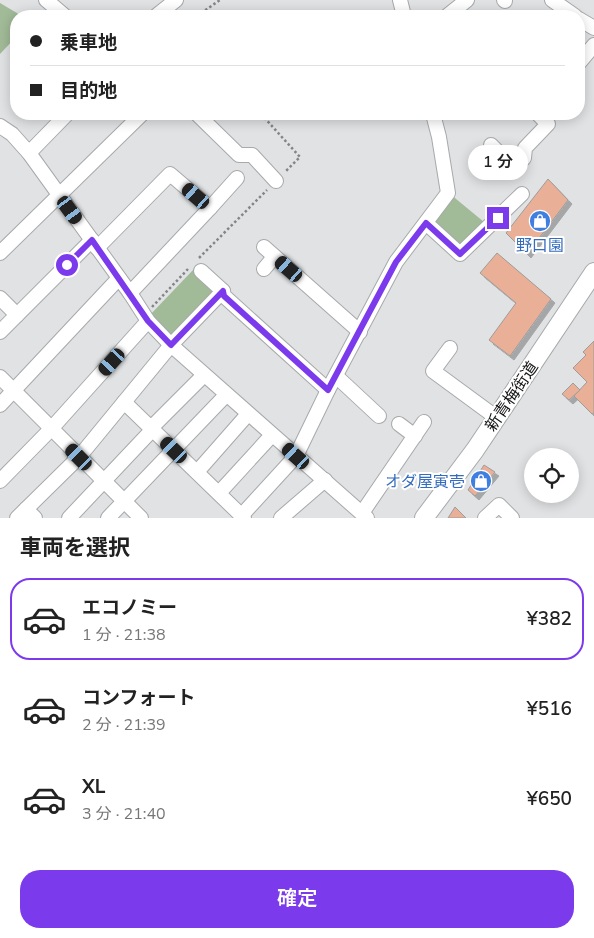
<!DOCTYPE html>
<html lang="ja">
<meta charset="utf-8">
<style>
body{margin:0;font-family:"Nunito Sans","Noto Sans JP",sans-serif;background:#f2f2f2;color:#222;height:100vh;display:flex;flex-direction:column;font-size:19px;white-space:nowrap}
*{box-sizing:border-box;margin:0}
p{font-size:16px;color:#767676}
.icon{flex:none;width:28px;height:28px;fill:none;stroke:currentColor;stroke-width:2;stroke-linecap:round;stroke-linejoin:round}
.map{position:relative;height:518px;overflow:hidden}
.side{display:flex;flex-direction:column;background:#fff;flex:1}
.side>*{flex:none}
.top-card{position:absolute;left:10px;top:10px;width:575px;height:110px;border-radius:20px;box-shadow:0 2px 12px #0003;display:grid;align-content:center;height:110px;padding:0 20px;background:#fff}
.controls{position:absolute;left:524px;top:448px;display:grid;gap:10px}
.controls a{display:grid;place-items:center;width:55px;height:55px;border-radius:50%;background:#fff;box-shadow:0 2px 12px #0003;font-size:25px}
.end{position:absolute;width:22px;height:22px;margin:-11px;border:6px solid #7c3aed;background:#fff;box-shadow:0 0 0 2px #fff}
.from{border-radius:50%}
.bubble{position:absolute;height:35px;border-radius:18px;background:#fff;box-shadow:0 2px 12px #0003;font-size:16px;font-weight:600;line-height:35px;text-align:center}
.car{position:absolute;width:15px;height:30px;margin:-15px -8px;border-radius:6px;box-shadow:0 0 4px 1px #0007;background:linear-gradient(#222 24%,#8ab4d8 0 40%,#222 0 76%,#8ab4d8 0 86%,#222 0)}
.top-card b{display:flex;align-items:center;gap:18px;height:48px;font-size:19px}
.top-card b+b{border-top:1px solid #e0e0e0}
.top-card i{width:12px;height:12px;background:#222}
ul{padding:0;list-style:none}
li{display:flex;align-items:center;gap:15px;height:82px;margin:0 10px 8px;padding:0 10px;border:2px solid transparent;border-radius:20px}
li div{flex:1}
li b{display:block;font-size:19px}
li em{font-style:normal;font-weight:600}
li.selected{border-color:#7c3aed}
li>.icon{width:45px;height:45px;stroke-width:1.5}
h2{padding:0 20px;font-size:22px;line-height:60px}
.cta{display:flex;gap:10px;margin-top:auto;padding:10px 20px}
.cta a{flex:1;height:58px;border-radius:20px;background:#7c3aed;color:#fff;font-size:20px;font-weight:600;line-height:58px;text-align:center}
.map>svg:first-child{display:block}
.green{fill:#a1ba97}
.building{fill:#eab097;stroke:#9e9c9b;filter:url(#shadow)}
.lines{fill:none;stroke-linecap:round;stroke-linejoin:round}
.minor-casing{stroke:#a7a9aa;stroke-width:16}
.major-casing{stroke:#a7a9aa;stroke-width:20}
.path{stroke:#838586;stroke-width:2.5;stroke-dasharray:2.5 2.5;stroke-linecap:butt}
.minor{stroke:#fff;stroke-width:14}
.major{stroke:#fff;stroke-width:18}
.route{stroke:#7c3aed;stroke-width:6}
.labels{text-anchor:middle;stroke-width:4;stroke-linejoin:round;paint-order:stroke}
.shop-label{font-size:16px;fill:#366cbe;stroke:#fff}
.street-label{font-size:16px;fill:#141515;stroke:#fff}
</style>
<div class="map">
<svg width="594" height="518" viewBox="0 0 594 518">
<defs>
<filter id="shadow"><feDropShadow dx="4" dy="4" stdDeviation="0" flood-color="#0004"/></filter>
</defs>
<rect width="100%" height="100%" fill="#e0e2e4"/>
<!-- green -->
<g class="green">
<path d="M 0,3 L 22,16 L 16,16 L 16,37 L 0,54 Z"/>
<path d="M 450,194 L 484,222 L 460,244 L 432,219 Z"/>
<path d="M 194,269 L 220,292 L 169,342 L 149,316 Z"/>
</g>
<!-- building -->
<g class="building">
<path d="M 548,179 L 568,200 L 527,254 L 506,233 Z"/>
<path d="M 497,253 L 551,299 L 510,356 L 489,340 L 516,303 L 480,273 Z"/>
<path d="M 594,341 L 594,413 L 592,414 L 574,396 L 587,382 L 573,368 L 586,355 L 583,352 Z"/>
<path d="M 573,383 L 580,390 L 569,400 L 562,394 Z"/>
<path d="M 484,465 L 495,472 L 475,496 L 468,490 Z"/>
<path d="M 455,507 L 466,518 L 448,518 Z"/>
</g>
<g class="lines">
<!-- minor casing -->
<g class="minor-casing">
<g id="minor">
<path d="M 46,0 L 65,16"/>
<path d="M 400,0 L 404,16"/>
<path d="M 504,0 L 505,1"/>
<path d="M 552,0 L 575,16"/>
<path d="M 156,16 L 176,0"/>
<path d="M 447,16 L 467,0"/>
<path d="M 579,19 L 594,28"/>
<path d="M 579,63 L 594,45"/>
<path d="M 197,114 L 239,155 L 252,155 L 276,181"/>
<path d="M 0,126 L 12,134 L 29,153 L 130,293 L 148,321 L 171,345 L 367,518"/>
<path d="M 491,145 L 514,168 L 524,158 L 525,148 L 548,124 L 538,114"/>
<path d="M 29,153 L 67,114"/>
<path d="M 210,208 L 237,178"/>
<path d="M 426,223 L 460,254 L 522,194"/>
<path d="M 264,247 L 360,332"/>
<path d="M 97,248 L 170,174 L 210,208 L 130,293"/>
<path d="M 0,253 L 142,114"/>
<path d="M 264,269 L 274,257"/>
<path d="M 201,271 L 223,291 L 224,296 L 328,390"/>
<path d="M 0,298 L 17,315"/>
<path d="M 0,332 L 92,240"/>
<path d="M 450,348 L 433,371 L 497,418"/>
<path d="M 336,376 L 379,416"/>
<path d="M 0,377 L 141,518"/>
<path d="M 124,402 L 244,518"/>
<path d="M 0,405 L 119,278"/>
<path d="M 399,424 L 415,436"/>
<path d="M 151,428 L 204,375"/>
<path d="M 197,472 L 248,414"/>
<path d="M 0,481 L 51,429 L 148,321"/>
<path d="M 219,493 L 272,435"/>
<path d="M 26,509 L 35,518"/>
<path d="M 362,513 L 424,422"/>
<path d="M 242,515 L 296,456 L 328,390 L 396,262 L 448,193 L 439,137 L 433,114"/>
<path d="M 17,518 L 79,457 L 171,345 L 223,291"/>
<path d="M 69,518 L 153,429"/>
<path d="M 108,518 L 226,395"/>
<path d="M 281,518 L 325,480"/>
<path d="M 485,518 L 499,505 L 512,518"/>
</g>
</g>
<!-- major casing -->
<g class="major-casing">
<path id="major" d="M 424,518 L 475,450 L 594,272"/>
</g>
<!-- path -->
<g class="path">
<path d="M 197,16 L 220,0"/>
<path d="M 261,114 L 300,157 L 285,172"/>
<path d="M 199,258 L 267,190"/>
<path d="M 152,307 L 188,269"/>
</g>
<!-- minor -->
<use href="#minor" class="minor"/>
<!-- major -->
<use href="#major" class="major"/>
</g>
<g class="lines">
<!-- route -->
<path class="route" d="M 67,265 L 92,240 L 148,321 L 171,345 L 223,291 L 224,296 L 328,390 L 396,262 L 426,223 L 460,254 L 498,218"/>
</g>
<!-- icons -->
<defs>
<g id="shop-disc" transform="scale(1.125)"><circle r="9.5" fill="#3f7fe0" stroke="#fff"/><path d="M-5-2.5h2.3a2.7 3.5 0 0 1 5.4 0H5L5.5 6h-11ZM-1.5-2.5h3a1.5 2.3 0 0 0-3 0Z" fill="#fff"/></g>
</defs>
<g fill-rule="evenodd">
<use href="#shop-disc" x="540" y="221"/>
<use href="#shop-disc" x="481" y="481"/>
</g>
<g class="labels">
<!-- shop labels -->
<g class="shop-label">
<text x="540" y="251">野口園</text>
<text x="465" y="487" text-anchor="end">オダ屋寅壱</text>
</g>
<!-- street labels -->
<g class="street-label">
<text transform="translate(511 396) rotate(-56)" y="6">新青梅街道</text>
</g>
</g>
</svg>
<div class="controls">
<a><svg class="icon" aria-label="locate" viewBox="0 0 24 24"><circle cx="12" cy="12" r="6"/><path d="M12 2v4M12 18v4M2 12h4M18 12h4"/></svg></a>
</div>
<i class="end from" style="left:67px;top:265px"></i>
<i class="end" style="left:498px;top:218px"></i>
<div class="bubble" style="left:468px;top:145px;width:60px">1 分</div>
<i class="car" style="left:196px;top:196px;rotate:311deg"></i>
<i class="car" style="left:70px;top:210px;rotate:144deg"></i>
<i class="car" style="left:289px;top:269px;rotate:311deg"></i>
<i class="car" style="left:112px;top:362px;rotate:222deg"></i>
<i class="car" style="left:174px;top:450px;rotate:314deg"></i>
<i class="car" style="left:296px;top:456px;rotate:312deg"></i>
<i class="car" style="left:79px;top:457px;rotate:315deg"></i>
<div class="top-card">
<b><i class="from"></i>乗車地</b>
<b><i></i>目的地</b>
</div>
</div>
<section class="side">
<h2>車両を選択</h2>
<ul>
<li class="selected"><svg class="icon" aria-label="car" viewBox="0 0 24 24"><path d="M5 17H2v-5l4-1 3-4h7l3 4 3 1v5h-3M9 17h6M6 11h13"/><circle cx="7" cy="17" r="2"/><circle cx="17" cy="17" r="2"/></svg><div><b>エコノミー</b><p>1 分 · 21:38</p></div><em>¥382</em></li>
<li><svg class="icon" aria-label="car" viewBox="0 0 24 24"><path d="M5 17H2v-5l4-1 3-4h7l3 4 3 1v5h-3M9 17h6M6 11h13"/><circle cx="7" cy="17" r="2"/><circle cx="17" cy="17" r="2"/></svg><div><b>コンフォート</b><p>2 分 · 21:39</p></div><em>¥516</em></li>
<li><svg class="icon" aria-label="car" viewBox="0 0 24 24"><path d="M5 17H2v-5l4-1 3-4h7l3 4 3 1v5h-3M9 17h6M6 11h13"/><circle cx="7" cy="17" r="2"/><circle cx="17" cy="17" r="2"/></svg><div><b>XL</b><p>3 分 · 21:40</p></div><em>¥650</em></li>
</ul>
<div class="cta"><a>確定</a></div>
</section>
